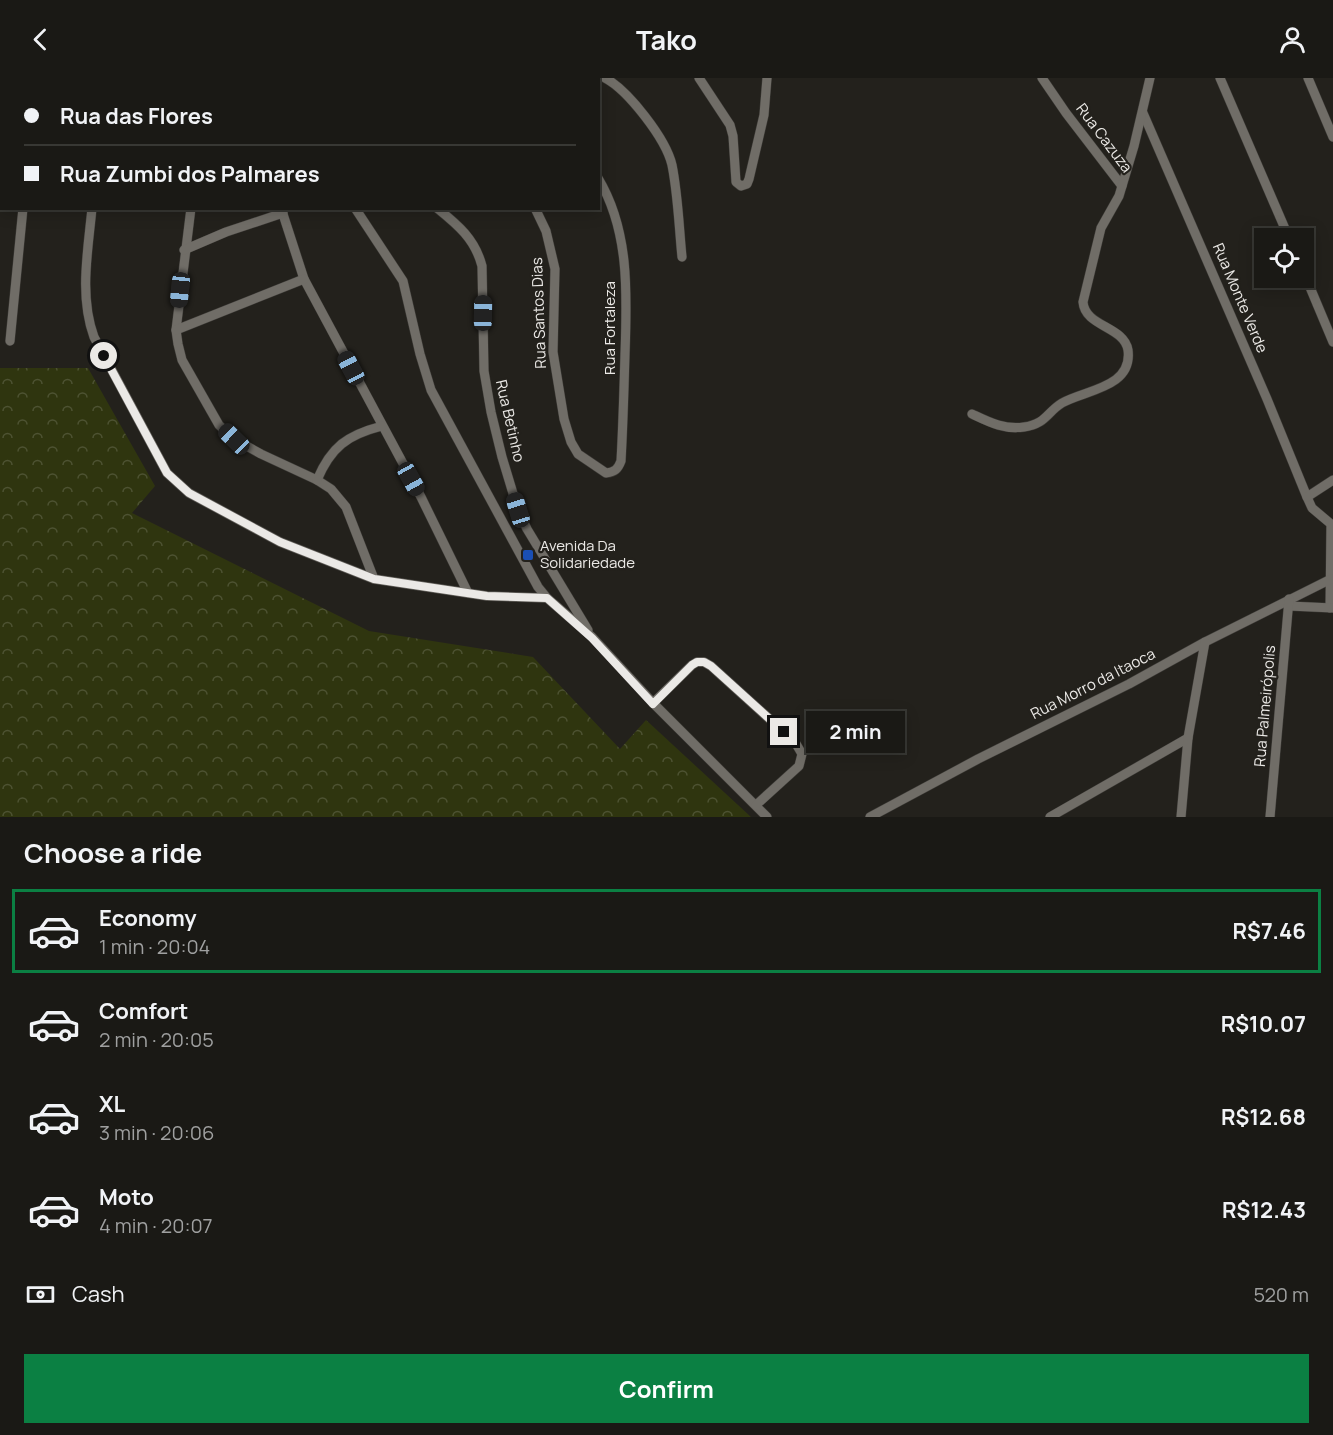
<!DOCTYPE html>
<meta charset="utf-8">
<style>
body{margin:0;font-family:Manrope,sans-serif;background:#272622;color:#f1f3f6;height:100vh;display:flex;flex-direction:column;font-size:22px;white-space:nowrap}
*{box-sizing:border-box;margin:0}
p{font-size:20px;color:#9fa0a0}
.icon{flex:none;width:33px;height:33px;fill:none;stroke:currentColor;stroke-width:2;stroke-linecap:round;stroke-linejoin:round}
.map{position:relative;height:739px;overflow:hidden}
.drawer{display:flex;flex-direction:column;background:#1a1915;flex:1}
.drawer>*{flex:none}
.guide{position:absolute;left:0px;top:0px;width:600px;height:132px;box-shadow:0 3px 15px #0003,0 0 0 2px #383834;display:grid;align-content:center;height:132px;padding:0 24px;background:#1a1915}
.tools{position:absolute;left:1254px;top:150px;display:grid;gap:12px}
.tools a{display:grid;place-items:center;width:60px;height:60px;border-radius:0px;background:#1a1915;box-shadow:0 3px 15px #0003,0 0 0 2px #383834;font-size:30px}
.end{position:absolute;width:27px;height:27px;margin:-14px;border:8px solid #ebe9e6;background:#111;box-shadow:0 0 0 3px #111}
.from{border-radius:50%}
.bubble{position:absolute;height:42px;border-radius:0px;background:#1a1915;box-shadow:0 3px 15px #0003,0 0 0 2px #383834;font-size:20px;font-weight:700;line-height:42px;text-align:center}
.car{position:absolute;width:18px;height:36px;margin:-18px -9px;border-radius:8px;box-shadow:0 0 4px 2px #0007;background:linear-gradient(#222 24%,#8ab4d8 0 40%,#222 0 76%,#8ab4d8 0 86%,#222 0)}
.guide b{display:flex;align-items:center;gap:21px;height:57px;font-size:22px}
.guide b+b{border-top:2px solid #383834}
.guide i{width:15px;height:15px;background:#f1f3f6}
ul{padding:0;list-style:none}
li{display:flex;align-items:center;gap:18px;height:84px;margin:0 12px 9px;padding:0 12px;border:3px solid transparent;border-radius:0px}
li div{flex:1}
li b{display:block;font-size:22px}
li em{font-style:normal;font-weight:700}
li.selected{border-color:#0b8043}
li>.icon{width:54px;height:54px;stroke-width:1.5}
h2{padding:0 24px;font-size:27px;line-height:72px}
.pay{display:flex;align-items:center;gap:15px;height:66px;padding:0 24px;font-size:22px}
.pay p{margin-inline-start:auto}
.primary-button{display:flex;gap:12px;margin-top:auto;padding:12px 24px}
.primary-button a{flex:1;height:69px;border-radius:0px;background:#0b8043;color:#fff;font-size:24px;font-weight:700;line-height:69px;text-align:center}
header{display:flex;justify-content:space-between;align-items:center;height:78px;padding:0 24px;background:#1a1915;font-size:27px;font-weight:700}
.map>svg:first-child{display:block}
.forest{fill:url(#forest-crowns)}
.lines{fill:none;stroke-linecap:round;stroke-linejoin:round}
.minor-casing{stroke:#3d3b37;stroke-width:10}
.minor{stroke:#706d67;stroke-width:9}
.route{stroke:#ebe9e6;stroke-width:8}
.transit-dot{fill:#1a4fb4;stroke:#23211c;stroke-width:2}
.labels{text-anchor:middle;stroke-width:4.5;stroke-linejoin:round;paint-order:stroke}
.street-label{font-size:15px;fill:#ebe9e6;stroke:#23211c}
.poi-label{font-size:15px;fill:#ebe9e6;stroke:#23211c;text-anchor:start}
</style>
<header><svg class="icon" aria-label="back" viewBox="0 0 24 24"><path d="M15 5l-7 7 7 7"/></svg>Tako<svg class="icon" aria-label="person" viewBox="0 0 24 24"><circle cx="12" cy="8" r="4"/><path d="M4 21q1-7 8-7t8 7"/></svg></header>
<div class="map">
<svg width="1333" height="739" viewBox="0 0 1333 739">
<defs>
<pattern id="forest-crowns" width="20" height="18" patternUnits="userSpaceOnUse" patternTransform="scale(1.5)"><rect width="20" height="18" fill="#2f350f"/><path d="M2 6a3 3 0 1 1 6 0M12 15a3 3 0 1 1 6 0" fill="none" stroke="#4d5232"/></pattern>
</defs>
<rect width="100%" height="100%" fill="#23211c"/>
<!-- forest -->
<path class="forest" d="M 0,290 L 88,290 L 155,408 L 132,435 L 369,553 L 533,579 L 620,671 L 646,642 L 751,739 L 0,739 Z"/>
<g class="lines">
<!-- minor casing -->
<g class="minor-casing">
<g id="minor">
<path d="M 331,0 L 331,2"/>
<path d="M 393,0 L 393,2"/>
<path d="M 482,0 L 483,2"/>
<path d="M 605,0 C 628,12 666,61 672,87 C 678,117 679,149 682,179"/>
<path d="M 699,0 L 730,47 L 733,58 L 736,104 L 741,108 L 747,106 L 749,101 L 764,37 L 767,0"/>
<path d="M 1042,0 L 1066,35 L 1122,108"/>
<path d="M 1220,0 L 1289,160"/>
<path d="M 1308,0 L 1333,59"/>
<path d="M 35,2 L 35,0"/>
<path d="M 225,2 L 261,0"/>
<path d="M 431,2 L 431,0"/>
<path d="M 1143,35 L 1267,321 L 1307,419 L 1312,430 L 1331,446 L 1330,530"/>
<path d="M 92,130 C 88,173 79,218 94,259 L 167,395 L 189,415 L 280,464 L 374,501 L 487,518 L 547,520"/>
<path d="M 191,130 L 176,252 L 178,266 L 182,282 L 219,347 L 234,361 L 261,376 L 317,402 L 331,411 L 346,429 L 374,501"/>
<path d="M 281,130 L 304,201 L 421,419 L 468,515"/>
<path d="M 355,130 L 403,203 L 420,276 L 431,312 L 538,509 L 547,520 L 592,559 L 653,625 L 767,739"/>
<path d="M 437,130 C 458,147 475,161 482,188 L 484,293 L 491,334 L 502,379 L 518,432 L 527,451 L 588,552"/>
<path d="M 535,130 L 546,153 L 555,191 L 553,274 L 564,341 L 571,364 L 578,376 L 606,395 C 615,394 618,391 621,383 C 623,347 624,312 625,276 C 627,217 630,153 598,100"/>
<path d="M 184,172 L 226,154 L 283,135"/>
<path d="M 1304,195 L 1333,264"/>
<path d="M 176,252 L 304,201"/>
<path d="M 10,263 L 23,130"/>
<path d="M 972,336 C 989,344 1004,352 1024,349 C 1046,346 1047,334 1062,325 C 1084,312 1133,310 1128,272 C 1124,248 1085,249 1083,224 L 1101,150 L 1119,118 L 1134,68 L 1150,0"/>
<path d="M 317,402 C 331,369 347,357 382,348"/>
<path d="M 1307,419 L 1333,402"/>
<path d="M 1289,528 L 1333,530"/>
<path d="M 653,625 L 692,587 L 697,584 L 704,584 L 711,588 L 795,664 L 802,676 L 799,688 L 756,727"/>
<path d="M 870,739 L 978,681 L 1129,606 L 1205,564 L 1331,501"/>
<path d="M 1050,739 L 1188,660"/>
<path d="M 1181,739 L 1188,660 L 1205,564"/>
<path d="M 1270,739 L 1289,521"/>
</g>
</g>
<!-- minor -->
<use href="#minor" class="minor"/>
</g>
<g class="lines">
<!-- route -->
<path class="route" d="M 104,278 L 167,395 L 189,415 L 280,464 L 374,501 L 487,518 L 547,520 L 592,560 L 653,626 L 692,587 L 697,584 L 704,584 L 711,588 L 784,654"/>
</g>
<!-- markers -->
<rect class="transit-dot" x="522" y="471" width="12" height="12" rx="3"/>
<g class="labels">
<!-- street labels -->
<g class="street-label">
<text transform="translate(1104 60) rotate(53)" y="5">Rua Cazuza</text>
<text transform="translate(1240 220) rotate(67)" y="5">Rua Monte Verde</text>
<text transform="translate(539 235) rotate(-92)" y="5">Rua Santos Dias</text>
<text transform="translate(610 250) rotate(-90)" y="5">Rua Fortaleza</text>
<text transform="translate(510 343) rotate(77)" y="5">Rua Betinho</text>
<text transform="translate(1093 606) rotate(-27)" y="5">Rua Morro da Itaoca</text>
<text transform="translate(1265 628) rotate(-85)" y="5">Rua Palmeirópolis</text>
</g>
<!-- poi labels -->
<g class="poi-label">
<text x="540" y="473">Avenida Da<tspan x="540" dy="17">Solidariedade</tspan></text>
</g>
</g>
</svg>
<div class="tools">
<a><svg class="icon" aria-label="locate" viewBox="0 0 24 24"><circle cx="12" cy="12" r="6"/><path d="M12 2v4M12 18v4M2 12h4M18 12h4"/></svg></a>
</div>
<i class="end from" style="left:104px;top:278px"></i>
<i class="end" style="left:784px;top:654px"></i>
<div class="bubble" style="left:806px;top:633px;width:99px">2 min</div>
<i class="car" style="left:180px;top:212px;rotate:186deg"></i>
<i class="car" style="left:483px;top:235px;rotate:1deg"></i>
<i class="car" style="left:351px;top:290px;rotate:332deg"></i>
<i class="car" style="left:234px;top:361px;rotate:314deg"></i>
<i class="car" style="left:411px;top:401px;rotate:151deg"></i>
<i class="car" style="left:518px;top:432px;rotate:343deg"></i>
<div class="guide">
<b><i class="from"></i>Rua das Flores</b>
<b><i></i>Rua Zumbi dos Palmares</b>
</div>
</div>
<section class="drawer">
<h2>Choose a ride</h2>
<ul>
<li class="selected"><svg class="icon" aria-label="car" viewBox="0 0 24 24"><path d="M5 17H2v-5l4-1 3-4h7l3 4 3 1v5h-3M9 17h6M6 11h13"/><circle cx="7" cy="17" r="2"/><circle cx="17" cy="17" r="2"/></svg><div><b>Economy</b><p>1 min · 20:04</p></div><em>R$7.46</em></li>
<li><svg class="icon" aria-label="car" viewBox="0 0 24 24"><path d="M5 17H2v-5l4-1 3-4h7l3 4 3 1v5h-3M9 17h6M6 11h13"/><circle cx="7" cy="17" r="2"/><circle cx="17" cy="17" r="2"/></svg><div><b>Comfort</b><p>2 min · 20:05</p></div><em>R$10.07</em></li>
<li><svg class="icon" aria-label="car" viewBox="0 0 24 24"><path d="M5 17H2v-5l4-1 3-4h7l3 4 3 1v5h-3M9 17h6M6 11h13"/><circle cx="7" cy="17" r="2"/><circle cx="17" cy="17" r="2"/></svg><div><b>XL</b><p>3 min · 20:06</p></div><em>R$12.68</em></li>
<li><svg class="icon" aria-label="car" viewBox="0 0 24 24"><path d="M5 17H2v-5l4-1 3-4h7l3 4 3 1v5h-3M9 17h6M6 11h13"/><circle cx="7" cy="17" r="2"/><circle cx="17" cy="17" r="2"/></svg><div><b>Moto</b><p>4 min · 20:07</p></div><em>R$12.43</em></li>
</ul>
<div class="pay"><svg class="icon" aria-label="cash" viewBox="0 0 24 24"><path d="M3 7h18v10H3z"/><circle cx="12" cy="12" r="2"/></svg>Cash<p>520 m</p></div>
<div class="primary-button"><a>Confirm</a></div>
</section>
